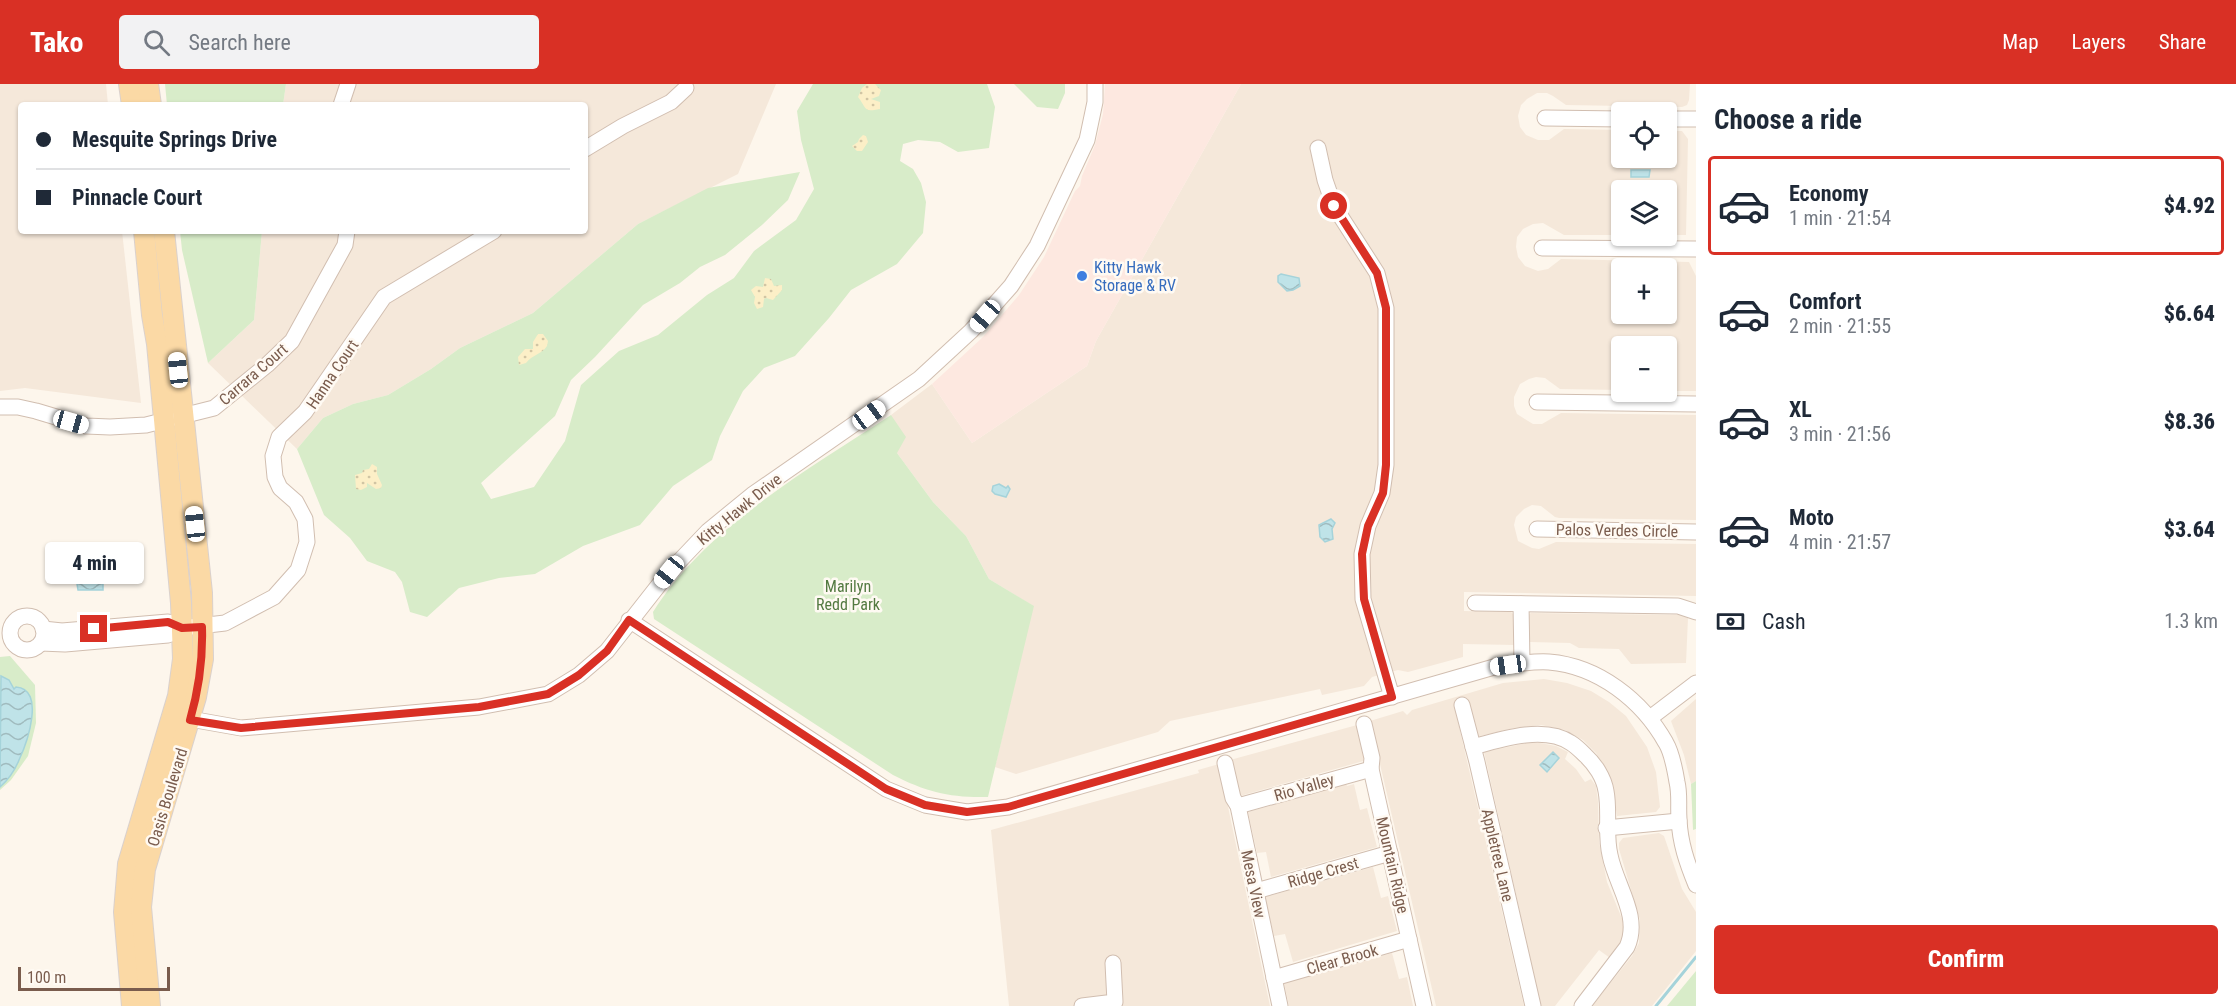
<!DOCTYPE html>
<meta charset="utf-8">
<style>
body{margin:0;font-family:"Roboto Condensed",sans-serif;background:#f2f2f3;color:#1f2937;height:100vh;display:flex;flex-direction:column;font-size:22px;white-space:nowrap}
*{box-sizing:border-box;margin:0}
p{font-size:20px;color:#747a83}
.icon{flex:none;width:33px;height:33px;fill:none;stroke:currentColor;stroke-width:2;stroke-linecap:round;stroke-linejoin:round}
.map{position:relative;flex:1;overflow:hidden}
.side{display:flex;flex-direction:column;background:#fff;width:540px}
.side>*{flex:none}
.guide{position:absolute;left:18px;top:18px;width:570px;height:132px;border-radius:6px;box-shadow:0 2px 4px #0004;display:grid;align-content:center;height:132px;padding:0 18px;background:#fff}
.tools{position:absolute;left:1611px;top:18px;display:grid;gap:12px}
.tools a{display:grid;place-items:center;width:66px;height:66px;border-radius:6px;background:#fff;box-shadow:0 2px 4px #0004;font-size:30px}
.scale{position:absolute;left:18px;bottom:15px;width:152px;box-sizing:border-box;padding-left:6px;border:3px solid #7a5c4d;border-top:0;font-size:16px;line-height:21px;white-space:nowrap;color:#7a5c4d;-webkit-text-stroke:4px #fffaf3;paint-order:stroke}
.end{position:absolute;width:27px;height:27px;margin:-14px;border:8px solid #d93025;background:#fff;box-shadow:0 0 0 3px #fff}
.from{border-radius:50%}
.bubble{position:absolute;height:42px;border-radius:6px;background:#fff;box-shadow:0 2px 4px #0004;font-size:20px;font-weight:800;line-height:42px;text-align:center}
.car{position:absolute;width:18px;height:36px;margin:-18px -9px;border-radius:8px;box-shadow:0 0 4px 2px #0007;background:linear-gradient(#fff 24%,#345 0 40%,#fff 0 76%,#345 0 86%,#fff 0)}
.guide b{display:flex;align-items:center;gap:21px;height:57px;font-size:22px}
.guide b+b{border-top:2px solid #e0e1e3}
.guide i{width:15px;height:15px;background:#1f2937}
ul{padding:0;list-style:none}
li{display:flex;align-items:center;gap:18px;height:99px;margin:0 12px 9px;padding:0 6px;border:3px solid transparent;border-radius:6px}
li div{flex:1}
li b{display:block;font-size:22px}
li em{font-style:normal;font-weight:800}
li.current{border-color:#d93025}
li>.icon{width:54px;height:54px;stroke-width:1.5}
h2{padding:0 18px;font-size:27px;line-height:72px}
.pay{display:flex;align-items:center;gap:15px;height:66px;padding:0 18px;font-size:22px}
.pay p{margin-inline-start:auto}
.primary-button{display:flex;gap:12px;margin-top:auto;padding:12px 18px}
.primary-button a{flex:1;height:69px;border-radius:6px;background:#d93025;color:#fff;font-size:24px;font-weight:800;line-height:69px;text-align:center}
header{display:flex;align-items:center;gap:36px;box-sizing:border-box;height:84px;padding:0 30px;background:#d93025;color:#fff}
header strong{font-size:28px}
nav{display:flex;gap:33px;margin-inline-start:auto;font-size:21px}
.search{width:420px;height:54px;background:#f2f2f3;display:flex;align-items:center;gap:15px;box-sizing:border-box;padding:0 21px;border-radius:6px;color:#747a83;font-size:22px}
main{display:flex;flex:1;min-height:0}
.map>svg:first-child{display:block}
.residential{fill:#f5e8da;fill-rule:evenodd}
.commercial{fill:#fde8e0}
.green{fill:#d8ecc9}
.sand{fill:url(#sand-dots)}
.water{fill:url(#water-waves);stroke:#a5d3da;stroke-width:1.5}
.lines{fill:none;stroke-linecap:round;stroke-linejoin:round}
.stream{stroke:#a5d3da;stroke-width:3}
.minor-casing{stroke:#d1beb0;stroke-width:17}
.major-casing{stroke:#dad1cd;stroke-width:22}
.minor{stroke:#fff;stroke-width:15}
.major{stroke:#fbd9a5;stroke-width:20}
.route{stroke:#d93025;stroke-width:8}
.shop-dot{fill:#3f7fe0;stroke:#fffaf3;stroke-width:2}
.labels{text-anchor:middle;stroke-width:5;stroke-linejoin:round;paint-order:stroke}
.shop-label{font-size:16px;fill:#366cbe;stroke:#fffaf3;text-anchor:start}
.street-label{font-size:16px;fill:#7a5c4d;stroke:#fffaf3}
.park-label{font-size:16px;fill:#537a41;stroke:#fffaf3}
</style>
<header>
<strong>Tako</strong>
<div class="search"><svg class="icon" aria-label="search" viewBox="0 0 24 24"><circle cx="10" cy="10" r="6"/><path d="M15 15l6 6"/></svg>Search here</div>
<nav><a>Map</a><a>Layers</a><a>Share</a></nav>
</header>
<main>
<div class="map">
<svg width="1696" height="922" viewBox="0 0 1696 922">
<defs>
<pattern id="sand-dots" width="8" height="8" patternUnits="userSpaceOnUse" patternTransform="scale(1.5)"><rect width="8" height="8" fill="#fcefc7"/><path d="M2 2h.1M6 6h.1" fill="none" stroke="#d1c5a4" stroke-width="1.8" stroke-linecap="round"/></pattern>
<pattern id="water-waves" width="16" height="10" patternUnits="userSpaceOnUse" patternTransform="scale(1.5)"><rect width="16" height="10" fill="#bfe3e8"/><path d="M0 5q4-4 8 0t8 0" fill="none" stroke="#a0bbbe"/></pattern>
</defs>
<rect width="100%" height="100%" fill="#fdf6ec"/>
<!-- residential -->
<g class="residential">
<path d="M 0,0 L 106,0 L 108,21 L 21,21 L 21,147 L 122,147 L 141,319 L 25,304 L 0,307 Z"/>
<path d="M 286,0 L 776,0 L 738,90 L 638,140 L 533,229 L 460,264 L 431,285 L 388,311 L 353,320 L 323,334 L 297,365 L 208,279 L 254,236 L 262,147 L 585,147 L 585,21 L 283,21 Z"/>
<path d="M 1241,0 L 1690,0 L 1689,16 L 1687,21 L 1682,23 L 1566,21 L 1553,12 L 1547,9 L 1537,9 L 1527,15 L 1521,21 L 1518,32 L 1520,43 L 1526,51 L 1538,56 L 1549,56 L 1564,45 L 1621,46 L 1622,74 L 1666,74 L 1667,47 L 1682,47 L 1688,55 L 1686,151 L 1564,151 L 1543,139 L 1533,140 L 1523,145 L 1517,153 L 1516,163 L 1518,173 L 1525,182 L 1538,187 L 1548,185 L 1561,175 L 1689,178 L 1696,192 L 1696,307 L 1667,307 L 1666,262 L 1622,262 L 1621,306 L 1560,305 L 1545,294 L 1536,293 L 1529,295 L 1520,300 L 1514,313 L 1514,322 L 1517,330 L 1533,340 L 1542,340 L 1561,329 L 1696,331 L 1696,436 L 1559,434 L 1555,433 L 1541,422 L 1532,421 L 1524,425 L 1516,433 L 1514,441 L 1518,457 L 1532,464 L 1539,465 L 1556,458 L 1696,460 L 1696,512 L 1464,508 L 1464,527 L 1511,528 L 1514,531 L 1515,561 L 1463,560 L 1463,573 L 1408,588 L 1398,586 L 1372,593 L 1364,602 L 1322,611 L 1320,605 L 1170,637 L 1158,648 L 1016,690 L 995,683 L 1033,522 L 989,495 L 966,452 L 933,418 L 897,369 L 891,331 L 932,300 L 972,359 L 1087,282 L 1096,257 ZM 1622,106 L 1666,106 L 1666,152 L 1622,152 ZM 1622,184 L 1666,184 L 1666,230 L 1622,230 Z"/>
<path d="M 1531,529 L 1681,531 L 1688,534 L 1686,579 L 1631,580 L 1619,565 L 1579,564 L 1570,559 L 1530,558 L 1527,556 L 1528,531 Z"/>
<path d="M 1544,595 L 1567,599 L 1591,607 L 1609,618 L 1626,632 L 1647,663 L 1656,688 L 1660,723 L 1656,728 L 1617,732 L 1612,699 L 1604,681 L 1596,669 L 1583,656 L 1565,646 L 1541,641 L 1514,644 L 1476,653 L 1466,618 L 1454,621 L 1524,922 L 1436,922 L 1370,637 L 1403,627 L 1407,631 L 1412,626 L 1503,599 Z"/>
<path d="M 1696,615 L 1696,697 L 1691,700 L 1684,671 L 1671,637 Z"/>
<path d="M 1357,641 L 1367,676 L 1240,712 L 1230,676 Z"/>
<path d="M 1527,659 L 1540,659 L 1556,662 L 1568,668 L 1565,675 L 1576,685 L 1585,698 L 1591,695 L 1596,702 L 1598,718 L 1599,758 L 1607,798 L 1625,842 L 1623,855 L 1610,874 L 1599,866 L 1555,922 L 1541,922 L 1484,668 Z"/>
<path d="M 1219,680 L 1270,922 L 1009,922 L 991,746 L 1199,689 L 1198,686 Z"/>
<path d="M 1346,700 L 1347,702 L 1354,700 L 1360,726 L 1367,724 L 1377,763 L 1271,793 L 1266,768 L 1257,769 L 1248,728 Z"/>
<path d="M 1659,749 L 1664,752 L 1682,805 L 1696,828 L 1696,867 L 1652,922 L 1592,922 L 1632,872 L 1639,859 L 1640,836 L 1619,765 L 1619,759 L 1623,754 Z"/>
<path d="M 1373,783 L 1381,814 L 1388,812 L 1397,847 L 1293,878 L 1285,850 L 1274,852 L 1265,813 Z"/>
<path d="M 1392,869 L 1399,895 L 1407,893 L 1413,922 L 1289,922 L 1284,899 Z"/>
</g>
<!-- commercial -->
<path class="commercial" d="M 1105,0 L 1241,0 L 1096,257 L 1087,282 L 972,359 L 932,300 L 983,253 L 1019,211 L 1044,173 L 1075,107 L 1080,102 L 1082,92 L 1095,61 L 1103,30 Z"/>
<!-- green -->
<g class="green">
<path d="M 165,0 L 286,0 L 283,21 L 167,21 Z"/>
<path d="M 813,0 L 987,0 L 995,23 L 989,64 L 958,68 L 940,58 L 918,56 L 903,60 L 900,77 L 913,85 L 921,99 L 926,118 L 923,149 L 897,180 L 851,206 L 829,234 L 795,272 L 764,284 L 743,307 L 720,352 L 712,376 L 673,402 L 640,441 L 583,462 L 535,490 L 499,494 L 459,504 L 427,533 L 410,528 L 402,498 L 395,488 L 367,477 L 350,454 L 324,431 L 297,365 L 323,334 L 353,320 L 388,311 L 431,285 L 460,264 L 533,229 L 638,140 L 708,104 L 800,88 L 788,116 L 762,141 L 725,171 L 700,183 L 680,199 L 643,221 L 595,273 L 571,296 L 555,332 L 481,399 L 491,415 L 534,403 L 565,357 L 581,301 L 619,267 L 658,251 L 707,211 L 734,194 L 754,167 L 796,136 L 814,105 L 801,56 L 797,27 Z"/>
<path d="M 1014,0 L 1065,0 L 1065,9 L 1058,25 L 1037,23 Z"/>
<path d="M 180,147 L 262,147 L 254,236 L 208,279 L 182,166 Z"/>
<path d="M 891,331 L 906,353 L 897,369 L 933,418 L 966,452 L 989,495 L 1034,522 L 988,713 C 951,714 926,708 893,691 L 654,535 L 653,528 C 707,442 808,386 891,331 Z"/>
<path d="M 10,572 L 35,601 L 36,639 L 28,672 L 11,696 L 0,706 L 0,573 Z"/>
<path d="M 1696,697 L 1696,745 L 1693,746 L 1691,700 Z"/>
<path d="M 1696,887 L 1696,922 L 1667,922 Z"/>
</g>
<!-- sand -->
<g class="sand">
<path d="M 867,0 L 875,0 L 881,6 L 879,12 L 871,15 L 880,18 L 880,25 C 863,28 868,26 858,13 L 862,4 Z"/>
<path d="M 863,51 L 866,52 L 868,58 L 862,67 L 857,67 L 852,62 L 858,58 L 859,55 Z"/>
<path d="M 765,194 L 771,195 L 774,202 L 782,201 L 782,206 L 773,216 L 766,214 L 764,215 L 763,223 L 757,225 L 754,219 L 755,213 L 751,206 L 756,202 L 763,203 Z"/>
<path d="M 538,250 L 543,250 L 548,257 L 547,262 C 542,270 532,271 526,279 L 519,281 L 518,273 L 525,265 L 533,265 L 533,258 Z"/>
<path d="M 372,380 L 377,383 L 377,390 L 382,401 L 381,404 L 376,405 L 367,399 L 367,403 L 361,406 L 356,405 L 355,391 L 362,389 L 363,386 L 369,385 Z"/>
</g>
<!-- water -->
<g class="water">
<path d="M 1631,86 L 1650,86 L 1649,93 L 1631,93 Z"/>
<path d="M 1281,190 L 1299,194 L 1300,202 L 1293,206 L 1287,207 L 1278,198 L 1278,192 Z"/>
<path d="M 999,400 L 1006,404 L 1008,402 L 1010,405 L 1006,413 L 995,410 L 992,407 L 993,402 Z"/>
<path d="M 1331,435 L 1335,439 L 1332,445 L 1333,455 L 1325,458 L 1320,453 L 1319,441 Z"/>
<path d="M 78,483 L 103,487 L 103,506 L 78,506 L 76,494 Z"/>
<path d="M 1,592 L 9,596 L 14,605 L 16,603 C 46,605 27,659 19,676 C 15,686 8,696 0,703 Z"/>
<path d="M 1553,668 L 1559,674 L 1547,688 L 1540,681 Z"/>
</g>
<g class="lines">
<!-- stream -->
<path class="stream" d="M 1656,922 L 1696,873"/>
<!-- minor casing -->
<g class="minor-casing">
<g id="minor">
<path d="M 341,21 L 348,0"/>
<path d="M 1545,34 L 1622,35"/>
<path d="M 1666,35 L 1696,35"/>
<path d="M 1318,64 L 1325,96 L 1334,122 L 1377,189 L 1386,224 L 1386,381 L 1382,409 L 1368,442 L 1362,470 L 1363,515 L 1392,613"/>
<path d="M 585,65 L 623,42 L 671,18 L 686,4"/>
<path d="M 1542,164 L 1696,165"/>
<path d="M 1537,318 L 1696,320"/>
<path d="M 0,323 L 18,323 L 36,327 L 86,342 L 110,343 L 146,341 L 214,324 L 267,281 L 292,257 L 345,161 L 347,147"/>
<path d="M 1537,445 L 1696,448"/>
<path d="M 1475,519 L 1678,522 L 1696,528"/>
<path d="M 1521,520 L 1522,579"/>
<circle cx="27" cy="549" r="17"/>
<path d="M 629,536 L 886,705 L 925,721 L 967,728 L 1008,723 L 1494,583 C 1512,580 1531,577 1549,578 C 1598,582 1642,616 1666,659 C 1672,669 1675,686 1677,698 C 1680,710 1678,723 1679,735 C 1680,759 1687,779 1696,801"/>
<path d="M 43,545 L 62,547 L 168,538 L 182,544 L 225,539 L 274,513 L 298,486 L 307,458 L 305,435 L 296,418 L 280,404 L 275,393 L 273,372 L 279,353 L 305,328 L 384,213 L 494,147"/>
<path d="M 41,559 L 65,560 L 168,551 L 182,544"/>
<path d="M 1462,621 L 1477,678 L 1533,922"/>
<path d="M 179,633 L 241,644 L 479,623 L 548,610 L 579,591 L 607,567 L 669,488 L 708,447 L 752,411 L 919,295 L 971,247 L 1011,202 L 1037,162 L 1087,56 L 1095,18 L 1095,0"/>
<path d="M 1650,634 L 1696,599"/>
<path d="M 1364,640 L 1372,674 L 1371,685 L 1424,922"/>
<path d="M 1473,663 C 1501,655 1545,641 1571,659 C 1576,662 1581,667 1585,671 C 1595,680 1604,694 1606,707 C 1610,728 1605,750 1610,771 C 1616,802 1641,832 1627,863 L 1582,922"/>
<path d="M 1225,679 L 1233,714 L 1238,722 L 1280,922"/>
<path d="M 1238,722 L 1371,685"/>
<path d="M 1606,744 L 1679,737"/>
<path d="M 1256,807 L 1390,769"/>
<path d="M 1274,894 L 1409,855"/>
<path d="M 1082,922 L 1115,918 L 1113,879"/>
</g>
</g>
<!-- major casing -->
<g class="major-casing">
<g id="major">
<path d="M 129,0 L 132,21"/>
<path d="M 148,0 L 151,21"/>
<path d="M 132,922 L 124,828 L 128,780 L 178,612 L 183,575 L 181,519 L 157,260 L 152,231 L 144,147"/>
<path d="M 150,922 L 141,823 L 145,785 L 196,613 L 203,575 L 202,509 L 164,147"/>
</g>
</g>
<!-- minor -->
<use href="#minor" class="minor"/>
<!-- major -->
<use href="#major" class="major"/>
</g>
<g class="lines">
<!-- route -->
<path class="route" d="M 94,545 L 168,538 L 182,544 L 202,543 C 203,575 199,605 190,636 L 241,644 L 479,623 L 548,610 L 579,591 L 607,567 L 629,536 L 886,705 L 925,721 L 967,728 L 1008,723 L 1392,613 L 1364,515 L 1362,470 L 1368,442 L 1383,409 L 1386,381 L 1386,224 L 1377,189 L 1334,122"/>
</g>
<!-- markers -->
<circle class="shop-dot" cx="1082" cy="192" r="6"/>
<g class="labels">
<!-- shop labels -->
<g class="shop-label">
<text x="1094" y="189">Kitty Hawk<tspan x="1094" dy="18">Storage &amp; RV</tspan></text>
</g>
<!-- street labels -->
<g class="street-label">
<text transform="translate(253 290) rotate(-41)" y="6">Carrara Court</text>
<text transform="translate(332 290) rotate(-56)" y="6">Hanna Court</text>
<text transform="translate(739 425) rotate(-39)" y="6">Kitty Hawk Drive</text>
<text transform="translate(1617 446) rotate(1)" y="6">Palos Verdes Circle</text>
<text transform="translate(1304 703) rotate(-16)" y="6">Rio Valley</text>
<text transform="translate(167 713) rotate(-73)" y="6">Oasis Boulevard</text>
<text transform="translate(1498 771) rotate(77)" y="6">Appletree Lane</text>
<text transform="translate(1393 781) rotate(77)" y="6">Mountain Ridge</text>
<text transform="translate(1323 788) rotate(-16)" y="6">Ridge Crest</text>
<text transform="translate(1254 800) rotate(78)" y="6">Mesa View</text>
<text transform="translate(1342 875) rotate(-16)" y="6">Clear Brook</text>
</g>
<!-- park labels -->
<g class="park-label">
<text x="848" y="508">Marilyn<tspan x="848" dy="18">Redd Park</tspan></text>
</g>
</g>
</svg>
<div class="tools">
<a><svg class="icon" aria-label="locate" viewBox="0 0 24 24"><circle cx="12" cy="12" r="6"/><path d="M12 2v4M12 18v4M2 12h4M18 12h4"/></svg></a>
<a><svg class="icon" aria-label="layers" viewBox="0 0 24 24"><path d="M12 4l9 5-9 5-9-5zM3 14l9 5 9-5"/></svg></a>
<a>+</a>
<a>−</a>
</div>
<div class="scale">100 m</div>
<i class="end from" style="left:1334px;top:122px"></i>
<i class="end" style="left:94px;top:545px"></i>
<div class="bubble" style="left:45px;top:458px;width:99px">4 min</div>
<i class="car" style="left:985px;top:232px;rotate:221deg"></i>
<i class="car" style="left:178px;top:286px;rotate:354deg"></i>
<i class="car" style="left:869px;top:331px;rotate:54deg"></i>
<i class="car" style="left:71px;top:338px;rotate:106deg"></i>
<i class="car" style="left:195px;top:440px;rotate:354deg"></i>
<i class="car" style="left:669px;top:488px;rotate:219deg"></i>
<i class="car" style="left:1508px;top:581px;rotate:262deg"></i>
<div class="guide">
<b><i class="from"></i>Mesquite Springs Drive</b>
<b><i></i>Pinnacle Court</b>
</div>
</div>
<section class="side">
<h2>Choose a ride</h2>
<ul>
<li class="current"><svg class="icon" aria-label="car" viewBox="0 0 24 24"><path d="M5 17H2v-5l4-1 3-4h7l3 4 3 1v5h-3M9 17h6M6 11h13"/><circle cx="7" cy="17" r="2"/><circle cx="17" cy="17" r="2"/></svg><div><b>Economy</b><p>1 min · 21:54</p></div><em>$4.92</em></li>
<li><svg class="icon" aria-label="car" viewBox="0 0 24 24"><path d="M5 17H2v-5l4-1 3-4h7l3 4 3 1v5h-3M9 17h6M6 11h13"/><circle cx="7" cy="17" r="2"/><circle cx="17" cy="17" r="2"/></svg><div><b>Comfort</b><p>2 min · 21:55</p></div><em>$6.64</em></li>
<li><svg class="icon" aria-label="car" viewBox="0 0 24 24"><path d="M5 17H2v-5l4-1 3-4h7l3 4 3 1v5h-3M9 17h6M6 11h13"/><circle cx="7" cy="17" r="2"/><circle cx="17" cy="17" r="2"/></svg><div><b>XL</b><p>3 min · 21:56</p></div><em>$8.36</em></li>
<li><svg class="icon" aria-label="car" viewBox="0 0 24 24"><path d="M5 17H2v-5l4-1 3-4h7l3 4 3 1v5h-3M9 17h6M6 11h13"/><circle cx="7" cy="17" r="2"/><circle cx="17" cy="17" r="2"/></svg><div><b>Moto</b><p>4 min · 21:57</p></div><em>$3.64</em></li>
</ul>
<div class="pay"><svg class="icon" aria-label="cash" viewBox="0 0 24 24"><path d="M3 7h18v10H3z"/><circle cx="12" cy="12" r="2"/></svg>Cash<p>1.3 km</p></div>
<div class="primary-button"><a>Confirm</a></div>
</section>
</main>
